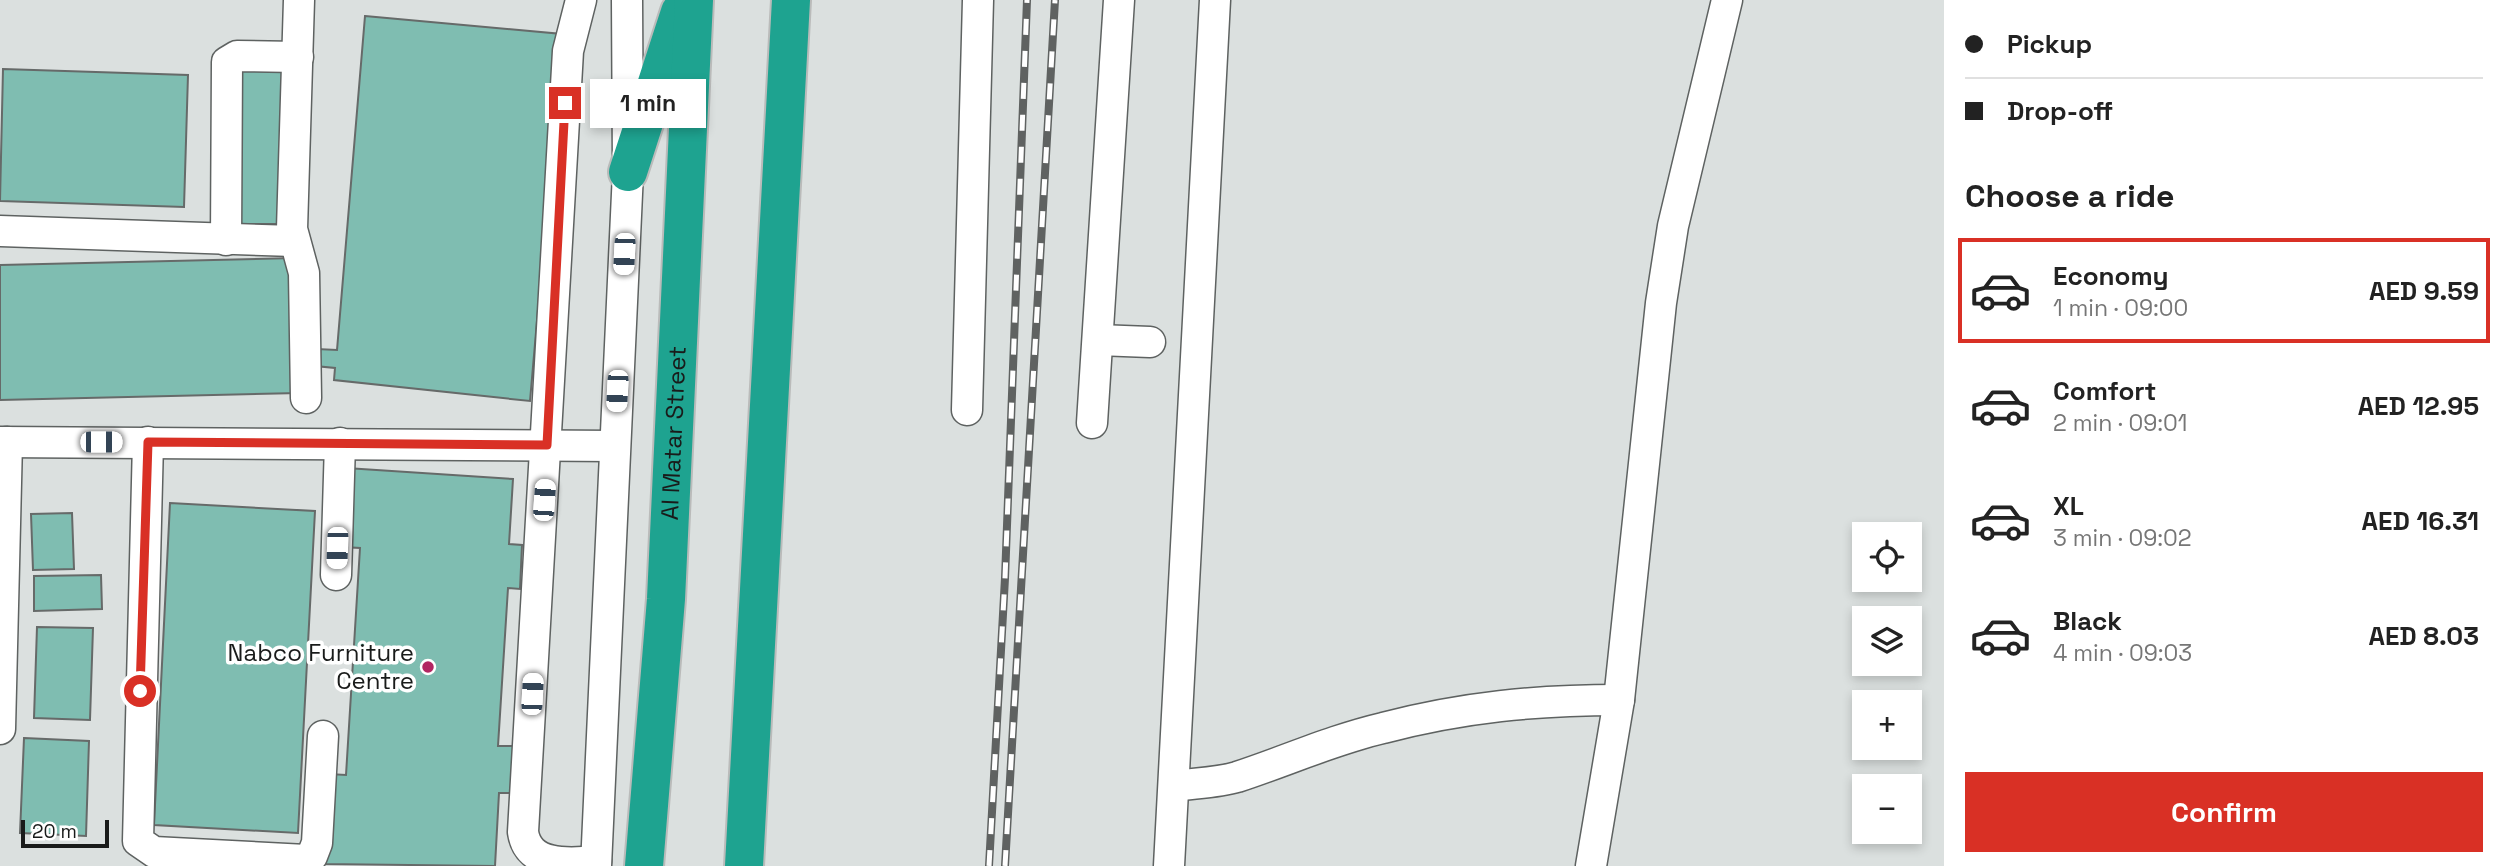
<!DOCTYPE html>
<meta charset="utf-8">
<style>
body{margin:0;font-family:"Space Grotesk",sans-serif;background:#f2f2f2;color:#222;height:100vh;display:flex;flex-direction:column;font-size:26px;white-space:nowrap}
*{box-sizing:border-box;margin:0}
p{font-size:23px;color:#767676}
.icon{flex:none;width:38px;height:38px;fill:none;stroke:currentColor;stroke-width:2;stroke-linecap:round;stroke-linejoin:round}
.map{position:relative;flex:1;overflow:hidden}
.panel{display:flex;flex-direction:column;background:#fff;width:560px}
.panel>*{flex:none}
.hud{display:grid;align-content:center;height:154px;padding:0 21px;background:#fff}
.fabs{position:absolute;left:1852px;top:522px;display:grid;gap:14px}
.fabs a{display:grid;place-items:center;width:70px;height:70px;border-radius:0px;background:#fff;box-shadow:0 4px 10px #0003;font-size:35px}
.scale{position:absolute;left:21px;bottom:18px;width:88px;box-sizing:border-box;padding-left:7px;border:4px solid #191b1a;border-top:0;font-size:19px;line-height:24px;white-space:nowrap;color:#191b1a;-webkit-text-stroke:5px #fff;paint-order:stroke}
.end{position:absolute;width:32px;height:32px;margin:-16px;border:9px solid #d93025;background:#fff;box-shadow:0 0 0 4px #fff}
.from{border-radius:50%}
.bubble{position:absolute;height:49px;border-radius:0px;background:#fff;box-shadow:0 4px 10px #0003;font-size:23px;font-weight:700;line-height:49px;text-align:center}
.car{position:absolute;width:21px;height:42px;margin:-21px -10px;border-radius:9px;box-shadow:0 0 5px 2px #0007;background:linear-gradient(#fff 24%,#345 0 40%,#fff 0 76%,#345 0 86%,#fff 0)}
.hud b{display:flex;align-items:center;gap:24px;height:66px;font-size:26px}
.hud b+b{border-top:2px solid #e0e0e0}
.hud i{width:18px;height:18px;background:#222}
ul{padding:0;list-style:none}
li{display:flex;align-items:center;gap:21px;height:105px;margin:0 14px 10px;padding:0 7px;border:4px solid transparent;border-radius:0px}
li div{flex:1}
li b{display:block;font-size:26px}
li em{font-style:normal;font-weight:700}
li.selected{border-color:#d93025}
li>.icon{width:63px;height:63px;stroke-width:1.5}
h2{padding:0 21px;font-size:32px;line-height:84px}
.button{display:flex;gap:14px;margin-top:auto;padding:14px 21px}
.button a{flex:1;height:80px;border-radius:0px;background:#d93025;color:#fff;font-size:28px;font-weight:700;line-height:80px;text-align:center}
main{display:flex;flex:1;min-height:0}
.map>svg:first-child{display:block}
.building{fill:#7fbdb1;stroke:#666a69;stroke-width:2}
.lines{fill:none;stroke-linecap:round;stroke-linejoin:round}
.minor-casing{stroke:#5e6261;stroke-width:33}
.highway-casing{stroke:#babbba;stroke-width:42}
.minor{stroke:#fff;stroke-width:30}
.highway{stroke:#1ea390;stroke-width:38}
.rail-casing{stroke:#5f6261;stroke-width:8}
.rail{stroke:#fff;stroke-width:5;stroke-dasharray:16;stroke-linecap:butt}
.route{stroke:#d93025;stroke-width:9}
.poi-dot{fill:#b22662;stroke:#fff;stroke-width:2.5}
.labels{text-anchor:middle;stroke-width:7;stroke-linejoin:round;paint-order:stroke}
.street-label{font-size:24px;fill:#191b1a;stroke:#fff}
.poi-label{font-size:24px;fill:#191b1a;stroke:#fff;text-anchor:end}
</style>
<main>
<div class="map">
<svg width="1944" height="866" viewBox="0 0 1944 866">
<rect width="100%" height="100%" fill="#dbe0df"/>
<!-- building -->
<g class="building">
<path d="M 365,16 L 562,34 L 530,401 L 334,380 L 335,368 L 315,366 L 317,349 L 337,350 Z"/>
<rect x="239" y="67" width="45" height="157"/>
<path d="M 3,69 L 188,75 L 184,207 L 0,201 Z"/>
<path d="M 295,258 L 299,393 L 0,400 L 0,265 Z"/>
<path d="M 346,468 L 513,479 L 509,544 L 522,545 L 520,589 L 508,588 L 498,746 L 515,746 L 512,793 L 499,793 L 495,866 L 323,864 L 329,774 L 346,775 L 360,548 L 342,547 Z"/>
<path d="M 170,503 L 315,511 L 298,833 L 154,825 Z"/>
<path d="M 72,513 L 74,569 L 33,570 L 31,514 Z"/>
<path d="M 101,575 L 102,609 L 34,611 L 34,576 Z"/>
<path d="M 37,627 L 93,628 L 90,720 L 34,718 Z"/>
<path d="M 24,738 L 89,741 L 86,836 L 20,833 Z"/>
</g>
<g class="lines">
<!-- minor casing -->
<g class="minor-casing">
<g id="minor">
<path d="M 299,0 L 292,229 L 304,273 L 306,398"/>
<path d="M 581,0 L 568,51 L 523,832 C 528,866 567,864 596,861"/>
<path d="M 0,231 L 294,241"/>
<path d="M 226,240 L 227,62 L 237,56 L 298,57"/>
<path d="M 1098,340 L 1150,342"/>
<path d="M 967,410 L 978,0"/>
<path d="M 1092,423 L 1119,0"/>
<path d="M 0,442 L 614,446"/>
<path d="M 148,442 L 138,841 L 154,852 L 306,860 L 312,856 L 317,843 L 323,736"/>
<path d="M 336,575 L 340,443"/>
<path d="M 0,729 L 7,442"/>
<path d="M 1174,786 C 1194,783 1217,783 1237,777 C 1286,761 1332,740 1383,728 C 1463,707 1537,700 1619,700"/>
<path d="M 596,866 L 628,172 L 627,0"/>
<path d="M 1169,866 L 1215,0"/>
<path d="M 1591,866 L 1619,700 L 1661,303 L 1673,226 L 1727,0"/>
</g>
</g>
<!-- highway casing -->
<g class="highway-casing">
<g id="highway">
<path d="M 628,172 L 680,12"/>
<path id="s1" d="M 644,866 L 666,599 L 694,0"/>
<path d="M 744,866 L 791,0"/>
</g>
</g>
<!-- minor -->
<use href="#minor" class="minor"/>
<!-- highway -->
<use href="#highway" class="highway"/>
<!-- rail casing -->
<g class="rail-casing">
<g id="rail">
<path d="M 989,866 L 1005,578 L 1027,0"/>
<path d="M 1005,866 L 1055,0"/>
</g>
</g>
<!-- rail -->
<use href="#rail" class="rail"/>
</g>
<g class="lines">
<!-- route -->
<path class="route" d="M 140,691 L 148,442 L 547,445 L 565,103"/>
</g>
<!-- markers -->
<circle class="poi-dot" cx="428" cy="667" r="7"/>
<g class="labels">
<!-- street labels -->
<g class="street-label">
<text dy="8" stroke="none"><textPath href="#s1" startOffset="434">Al Matar Street</textPath></text>
</g>
<!-- poi labels -->
<g class="poi-label">
<text x="414" y="661">Nabco Furniture<tspan x="414" dy="28">Centre</tspan></text>
</g>
</g>
</svg>
<div class="fabs">
<a><svg class="icon" aria-label="locate" viewBox="0 0 24 24"><circle cx="12" cy="12" r="6"/><path d="M12 2v4M12 18v4M2 12h4M18 12h4"/></svg></a>
<a><svg class="icon" aria-label="layers" viewBox="0 0 24 24"><path d="M12 4l9 5-9 5-9-5zM3 14l9 5 9-5"/></svg></a>
<a>+</a>
<a>−</a>
</div>
<div class="scale">20 m</div>
<i class="end from" style="left:140px;top:691px"></i>
<i class="end" style="left:565px;top:103px"></i>
<div class="bubble" style="left:590px;top:79px;width:116px">1 min</div>
<i class="car" style="left:624px;top:254px;rotate:183deg"></i>
<i class="car" style="left:617px;top:391px;rotate:183deg"></i>
<i class="car" style="left:101px;top:442px;rotate:90deg"></i>
<i class="car" style="left:544px;top:500px;rotate:4deg"></i>
<i class="car" style="left:337px;top:548px;rotate:182deg"></i>
<i class="car" style="left:532px;top:694px;rotate:3deg"></i>
</div>
<section class="panel">
<div class="hud">
<b><i class="from"></i>Pickup</b>
<b><i></i>Drop-off</b>
</div>
<h2>Choose a ride</h2>
<ul>
<li class="selected"><svg class="icon" aria-label="car" viewBox="0 0 24 24"><path d="M5 17H2v-5l4-1 3-4h7l3 4 3 1v5h-3M9 17h6M6 11h13"/><circle cx="7" cy="17" r="2"/><circle cx="17" cy="17" r="2"/></svg><div><b>Economy</b><p>1 min · 09:00</p></div><em>AED 9.59</em></li>
<li><svg class="icon" aria-label="car" viewBox="0 0 24 24"><path d="M5 17H2v-5l4-1 3-4h7l3 4 3 1v5h-3M9 17h6M6 11h13"/><circle cx="7" cy="17" r="2"/><circle cx="17" cy="17" r="2"/></svg><div><b>Comfort</b><p>2 min · 09:01</p></div><em>AED 12.95</em></li>
<li><svg class="icon" aria-label="car" viewBox="0 0 24 24"><path d="M5 17H2v-5l4-1 3-4h7l3 4 3 1v5h-3M9 17h6M6 11h13"/><circle cx="7" cy="17" r="2"/><circle cx="17" cy="17" r="2"/></svg><div><b>XL</b><p>3 min · 09:02</p></div><em>AED 16.31</em></li>
<li><svg class="icon" aria-label="car" viewBox="0 0 24 24"><path d="M5 17H2v-5l4-1 3-4h7l3 4 3 1v5h-3M9 17h6M6 11h13"/><circle cx="7" cy="17" r="2"/><circle cx="17" cy="17" r="2"/></svg><div><b>Black</b><p>4 min · 09:03</p></div><em>AED 8.03</em></li>
</ul>
<div class="button"><a>Confirm</a></div>
</section>
</main>
